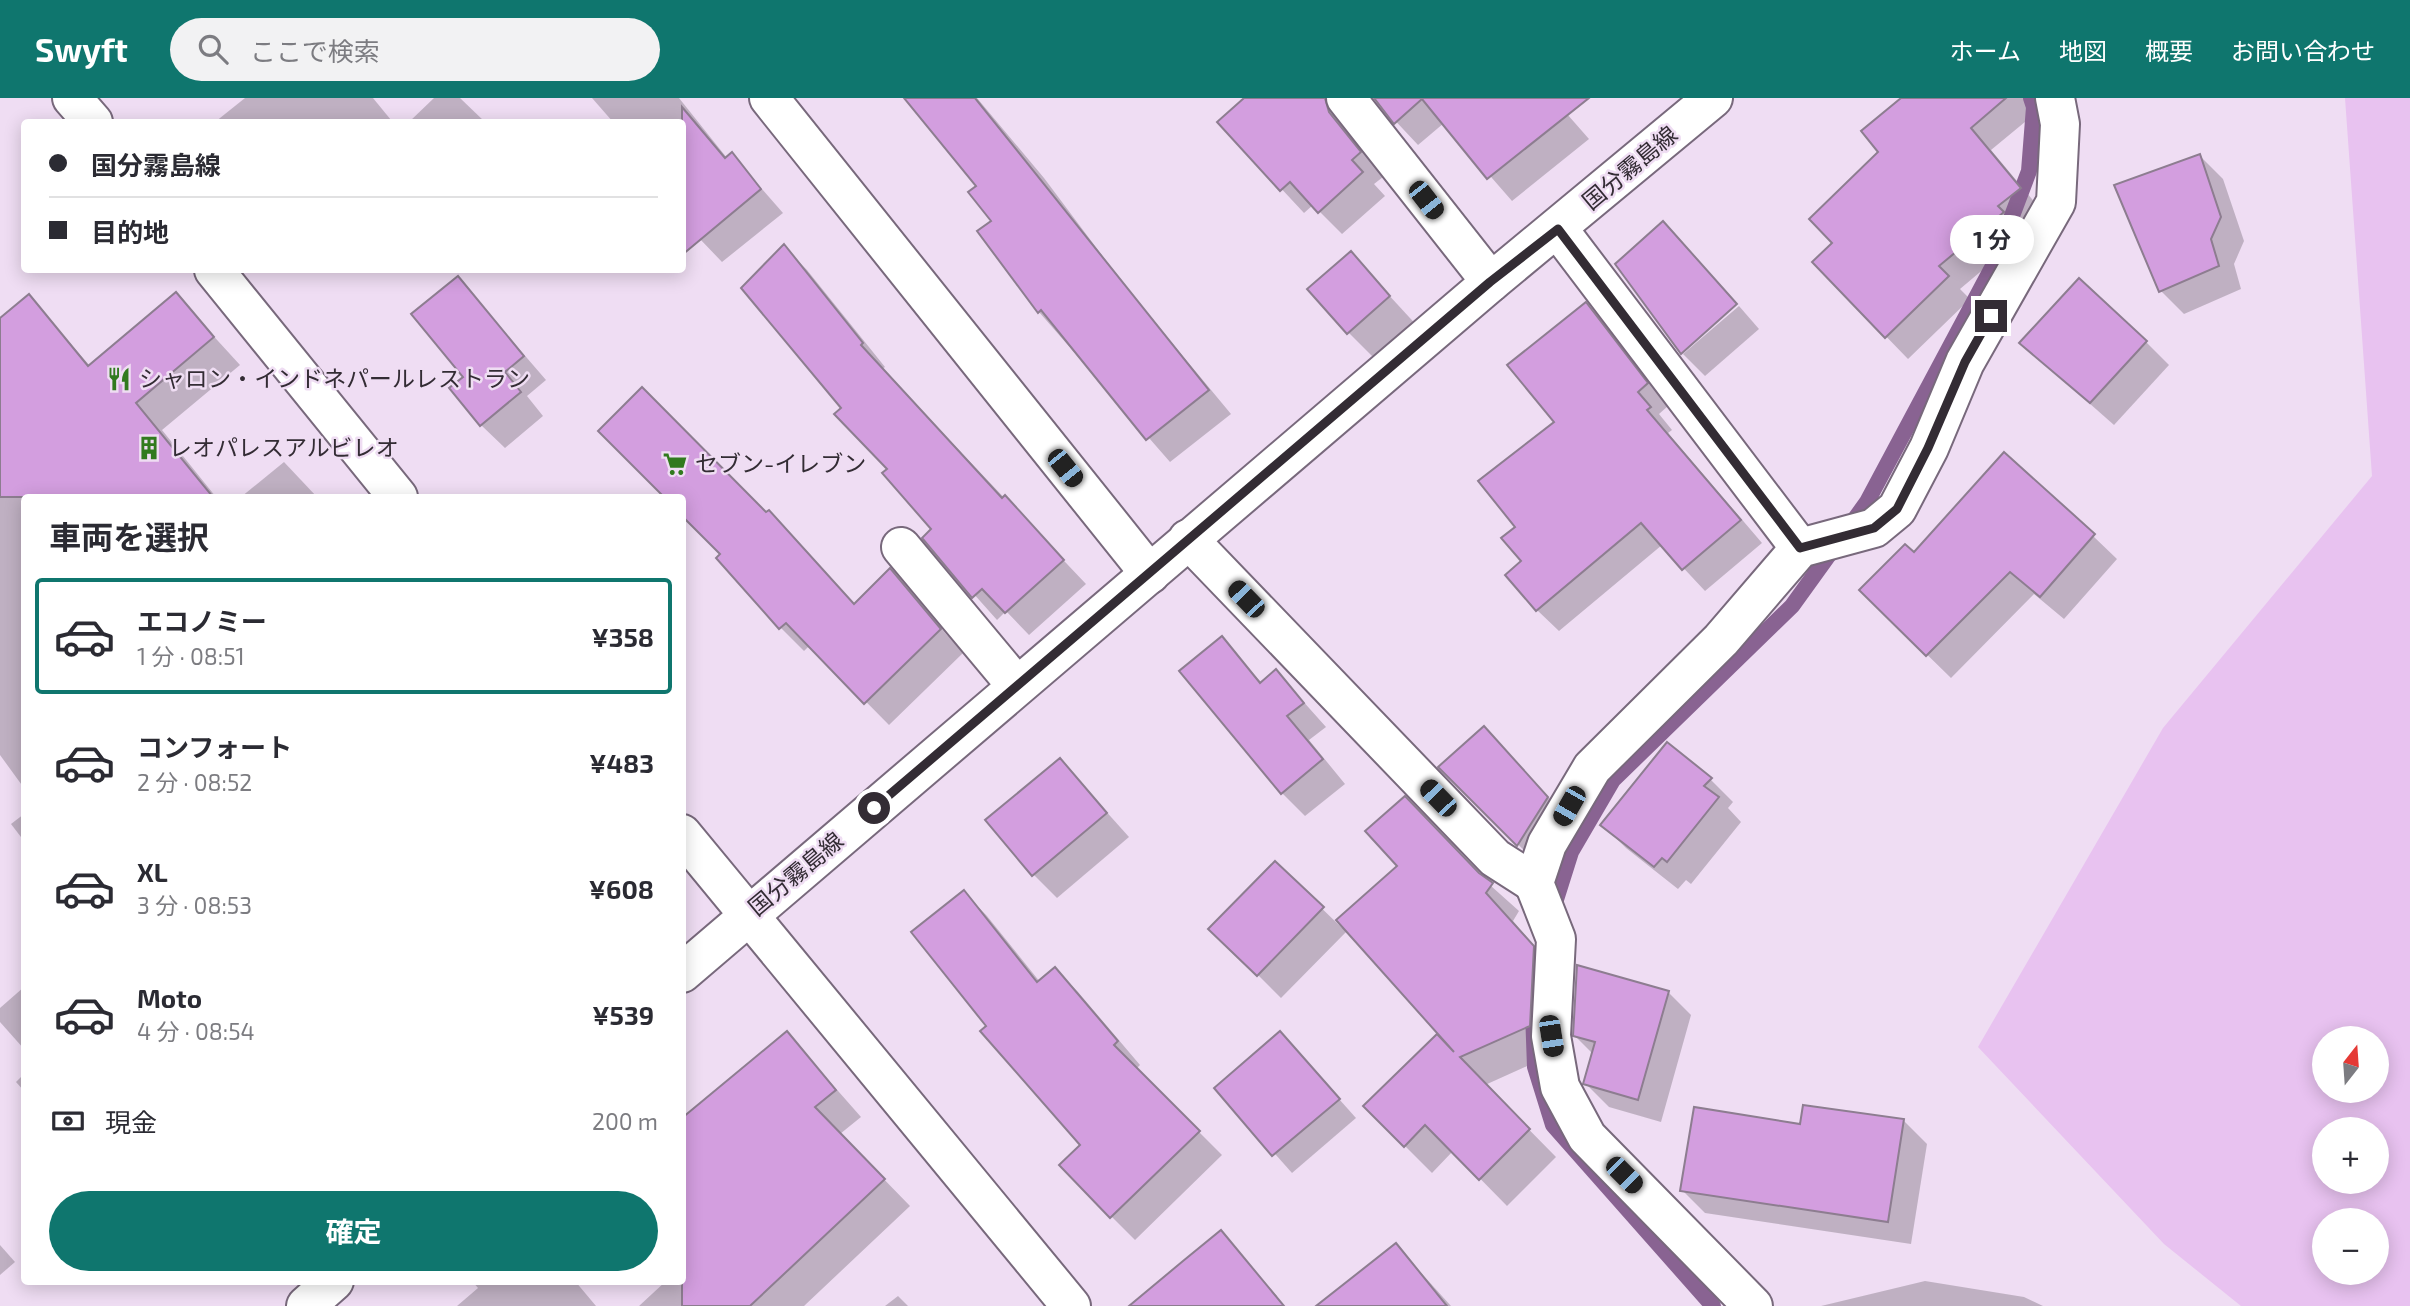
<!DOCTYPE html>
<html lang="ja">
<meta charset="utf-8">
<style>
body{margin:0;font-family:"Exo 2","Noto Sans JP",sans-serif;background:#f2f2f3;color:#2b2b33;height:100vh;display:flex;flex-direction:column;font-size:26px;white-space:nowrap}
*{box-sizing:border-box;margin:0}
p{font-size:23px;color:#7c7c81}
.icon{flex:none;width:38px;height:38px;fill:none;stroke:currentColor;stroke-width:2;stroke-linecap:round;stroke-linejoin:round}
.map{position:relative;flex:1;overflow:hidden}
.drawer{position:absolute;left:21px;top:396px;width:665px;height:791px;display:flex;flex-direction:column;background:#fff;border-radius:7px;box-shadow:0 4px 18px #0003}
.drawer>*{flex:none}
.top-card{position:absolute;left:21px;top:21px;width:665px;height:154px;border-radius:7px;box-shadow:0 4px 18px #0003;display:grid;align-content:center;height:154px;padding:0 28px;background:#fff}
.needle{width:46px;rotate:17deg}
.controls{position:absolute;left:2312px;top:928px;display:grid;gap:14px}
.controls a{display:grid;place-items:center;width:77px;height:77px;border-radius:50%;background:#fff;box-shadow:0 4px 18px #0003;font-size:35px}
.end{position:absolute;width:32px;height:32px;margin:-16px;border:9px solid #332c34;background:#fff;box-shadow:0 0 0 4px #fff}
.from{border-radius:50%}
.bubble{position:absolute;height:49px;border-radius:24px;background:#fff;box-shadow:0 4px 18px #0003;font-size:23px;font-weight:700;line-height:49px;text-align:center}
.car{position:absolute;width:21px;height:42px;margin:-21px -10px;border-radius:9px;box-shadow:0 0 5px 2px #0007;background:linear-gradient(#222 24%,#8ab4d8 0 40%,#222 0 76%,#8ab4d8 0 86%,#222 0)}
.top-card b{display:flex;align-items:center;gap:24px;height:66px;font-size:26px}
.top-card b+b{border-top:2px solid #e1e1e2}
.top-card i{width:18px;height:18px;background:#2b2b33}
ul{padding:0;list-style:none}
li{display:flex;align-items:center;gap:21px;height:116px;margin:0 14px 10px;padding:0 14px;border:4px solid transparent;border-radius:7px}
li div{flex:1}
li b{display:block;font-size:26px}
li em{font-style:normal;font-weight:700}
li.on{border-color:#0f766e}
li>.icon{width:63px;height:63px;stroke-width:1.5}
h2{padding:0 28px;font-size:32px;line-height:84px}
.pay{display:flex;align-items:center;gap:18px;height:77px;padding:0 28px;font-size:26px}
.pay p{margin-inline-start:auto}
.action{display:flex;gap:14px;margin-top:auto;padding:14px 28px}
.action a{flex:1;height:80px;border-radius:42px;background:#0f766e;color:#fff;font-size:28px;font-weight:700;line-height:80px;text-align:center}
header{display:flex;align-items:center;gap:42px;box-sizing:border-box;height:98px;padding:0 35px;background:#0f766e;color:#fff}
header strong{font-size:33px}
nav{display:flex;gap:38px;margin-inline-start:auto;font-size:24px}
.search{width:490px;height:63px;background:#f2f2f3;display:flex;align-items:center;gap:18px;box-sizing:border-box;padding:0 24px;border-radius:38px;color:#7c7c81;font-size:26px}
.map>svg:first-child{display:block}
.green{fill:#e8c2f0;fill-rule:evenodd}
.shadow{fill:#0003}
.lines{fill:none;stroke-linecap:round;stroke-linejoin:round}
.stream{stroke:#896392;stroke-width:16}
.building{fill:#d39edf;stroke:#8d7d90;stroke-width:2}
.street-casing{stroke:#78697c;stroke-width:42}
.secondary-casing{stroke:#78697c;stroke-width:42}
.primary-casing{stroke:#78697c;stroke-width:42}
.street{stroke:#fff;stroke-width:38}
.secondary{stroke:#fff;stroke-width:38}
.primary{stroke:#fff;stroke-width:38}
.route{stroke:#332c34;stroke-width:9}
.labels{text-anchor:middle;stroke-width:5;stroke-linejoin:round;paint-order:stroke}
.street-label{font-size:23px;fill:#332c34;stroke:#efddf3}
.poi-label{font-size:23px;fill:#332c34;stroke:#efddf3;text-anchor:start}
</style>
<header>
<strong>Swyft</strong>
<div class="search"><svg class="icon" aria-label="search" viewBox="0 0 24 24"><circle cx="10" cy="10" r="6"/><path d="M15 15l6 6"/></svg>ここで検索</div>
<nav><a>ホーム</a><a>地図</a><a>概要</a><a>お問い合わせ</a></nav>
</header>
<div class="map">
<svg width="2410" height="1208" viewBox="0 0 2410 1208">
<rect width="100%" height="100%" fill="#efddf3"/>
<!-- green -->
<path class="green" d="M 2345,0 L 2410,0 L 2410,1208 L 2241,1208 L 2164,1146 L 1978,949 L 2163,630 L 2372,378 ZM 2324,940 L 2376,940 L 2376,992 L 2324,992 ZM 2324,1031 L 2376,1031 L 2376,1083 L 2324,1083 ZM 2324,1122 L 2376,1122 L 2376,1174 L 2324,1174 Z"/>
<!-- shadow -->
<g class="shadow">
<path d="M 245,0 L 373,0 L 391,22 L 215,24 Z"/>
<path d="M 434,0 L 460,0 L 485,24 L 409,24 Z"/>
<path d="M 592,0 L 679,0 L 727,60 L 732,57 L 783,115 L 722,164 L 699,140 L 682,24 L 613,24 Z"/>
<path d="M 907,0 L 977,0 L 1044,80 L 1128,192 L 1231,316 L 1170,364 L 1039,214 L 979,133 L 993,123 L 979,88 Z"/>
<path d="M 1247,0 L 1296,0 L 1326,9 L 1349,32 L 1383,79 L 1374,86 L 1385,98 L 1342,136 L 1313,107 L 1304,115 L 1220,25 Z"/>
<path d="M 1374,0 L 1565,0 L 1560,8 L 1589,41 L 1512,103 L 1444,25 L 1418,47 Z"/>
<path d="M 1904,0 L 2036,0 L 2043,9 L 1991,52 L 2042,113 L 2024,137 L 1960,191 L 1970,201 L 1908,261 L 1814,164 L 1834,145 L 1881,54 Z"/>
<path d="M 2200,58 L 2223,81 L 2244,143 L 2234,166 L 2241,191 L 2184,216 L 2161,193 Z"/>
<path d="M 784,149 L 807,172 L 885,269 L 882,271 L 1086,486 L 1029,537 L 1006,513 L 997,522 L 924,440 L 934,431 L 843,310 Z"/>
<path d="M 1351,156 L 1421,232 L 1381,267 L 1348,234 Z"/>
<path d="M 458,180 L 546,282 L 527,298 L 543,318 L 505,350 L 481,327 L 466,279 Z"/>
<path d="M 175,196 L 240,267 L 162,332 L 216,399 L 24,399 L 24,690 L 0,657 L 0,222 L 29,198 L 90,268 Z"/>
<path d="M 1586,206 L 1608,228 L 1668,308 L 1659,316 L 1672,332 L 1668,335 L 1762,445 L 1705,493 L 1662,447 L 1559,533 L 1537,512 L 1517,429 L 1557,324 Z"/>
<path d="M 1739,208 L 1759,231 L 1705,278 L 1683,256 Z"/>
<path d="M 2146,244 L 2169,267 L 2114,327 L 2021,245 Z"/>
<path d="M 642,292 L 766,416 L 769,414 L 792,437 L 855,507 L 890,473 L 963,555 L 889,627 L 810,547 L 804,553 L 780,529 L 682,399 L 666,399 Z"/>
<path d="M 284,364 L 317,399 L 241,399 Z"/>
<path d="M 2093,438 L 2117,461 L 2064,521 L 2034,496 L 1951,580 L 1861,492 L 1914,456 Z"/>
<path d="M 1221,541 L 1262,585 L 1276,573 L 1326,629 L 1309,642 L 1345,686 L 1305,718 L 1282,695 Z"/>
<path d="M 1484,630 L 1571,723 L 1541,769 L 1440,669 Z"/>
<path d="M 1060,662 L 1129,739 L 1057,800 L 1033,776 Z"/>
<path d="M 1710,681 L 1733,704 L 1728,710 L 1741,724 L 1691,786 L 1686,782 L 1678,791 L 1626,750 L 1603,727 Z"/>
<path d="M 24,716 L 24,743 L 11,726 Z"/>
<path d="M 1275,765 L 1342,830 L 1481,779 L 1519,813 L 1513,823 L 1560,877 L 1556,955 L 1485,987 L 1556,1059 L 1507,1108 L 1453,1053 L 1432,1075 L 1365,1008 L 1460,957 L 1348,832 L 1281,900 L 1211,830 Z"/>
<path d="M 964,794 L 987,818 L 1040,884 L 1055,871 L 1078,894 L 1140,967 L 1136,971 L 1222,1057 L 1135,1142 L 1111,1118 L 1082,1047 L 988,928 Z"/>
<path d="M 24,889 L 24,951 L 0,924 L 0,910 Z"/>
<path d="M 1668,894 L 1691,917 L 1661,1024 L 1609,1009 L 1586,986 L 1593,956 L 1575,938 Z"/>
<path d="M 787,935 L 861,1019 L 840,1036 L 910,1108 L 804,1208 L 639,1208 L 666,1183 L 682,1183 Z"/>
<path d="M 1280,935 L 1356,1020 L 1292,1075 L 1217,991 Z"/>
<path d="M 24,976 L 24,993 L 16,984 Z"/>
<path d="M 1904,1023 L 1927,1046 L 1911,1146 L 1705,1115 L 1682,1092 L 1801,1028 Z"/>
<path d="M 1221,1135 L 1277,1198 L 1264,1208 L 1132,1208 Z"/>
<path d="M 0,1147 L 15,1164 L 0,1177 Z"/>
<path d="M 1396,1147 L 1451,1208 L 1319,1208 Z"/>
<path d="M 472,1183 L 575,1183 L 596,1208 L 457,1208 L 478,1190 Z"/>
<path d="M 1925,1183 L 2024,1199 L 2043,1208 L 1821,1208 Z"/>
<path d="M 898,1198 L 908,1208 L 885,1208 Z"/>
</g>
<g class="lines">
<!-- stream -->
<g class="stream">
<path d="M 1849,429 L 1867,404 L 1993,168 L 2029,73 L 2034,9 L 2031,0"/>
<path d="M 1553,811 L 1571,754 L 1613,682 L 1792,508 L 1836,447"/>
<path d="M 1540,856 L 1532,887 L 1535,969 L 1553,1027 L 1713,1208"/>
</g>
</g>
<!-- building -->
<g class="building">
<path d="M 904,0 L 975,0 L 1209,292 L 1146,342 L 1041,212 L 1038,215 L 977,133 L 991,123 L 968,94 L 976,88 Z"/>
<path d="M 1244,0 L 1325,0 L 1329,14 L 1361,54 L 1352,62 L 1363,74 L 1318,115 L 1290,84 L 1280,93 L 1217,24 Z"/>
<path d="M 1374,0 L 1589,0 L 1487,81 L 1422,1 L 1394,26 Z"/>
<path d="M 1901,0 L 2006,0 L 1971,30 L 2021,90 L 1998,108 L 2004,114 L 1939,168 L 1949,178 L 1885,240 L 1812,164 L 1832,145 L 1809,121 L 1878,54 L 1861,33 Z"/>
<path d="M 682,9 L 725,60 L 732,54 L 761,91 L 682,157 Z"/>
<path d="M 2200,56 L 2221,119 L 2211,141 L 2219,168 L 2159,194 L 2114,87 Z"/>
<path d="M 1663,123 L 1737,206 L 1681,256 L 1615,166 Z"/>
<path d="M 784,146 L 863,245 L 861,247 L 1002,400 L 1005,397 L 1064,462 L 1005,515 L 982,491 L 972,500 L 922,440 L 931,431 L 882,375 L 887,371 L 834,316 L 841,310 L 741,190 Z"/>
<path d="M 1351,153 L 1390,198 L 1347,236 L 1307,191 Z"/>
<path d="M 458,178 L 524,258 L 505,274 L 521,294 L 480,328 L 449,290 L 463,279 L 411,216 Z"/>
<path d="M 2079,180 L 2147,243 L 2090,305 L 2019,245 Z"/>
<path d="M 176,194 L 214,239 L 136,305 L 213,399 L 0,399 L 0,220 L 29,196 L 88,268 Z"/>
<path d="M 1586,204 L 1648,285 L 1638,294 L 1651,309 L 1647,312 L 1741,422 L 1682,472 L 1641,425 L 1536,513 L 1505,477 L 1521,463 L 1501,440 L 1515,429 L 1478,383 L 1554,324 L 1507,267 Z"/>
<path d="M 642,289 L 766,414 L 769,412 L 854,506 L 890,470 L 941,531 L 864,606 L 786,525 L 779,531 L 716,460 L 720,456 L 682,418 L 682,399 L 664,399 L 598,333 Z"/>
<path d="M 2004,354 L 2095,436 L 2040,499 L 2010,474 L 1926,558 L 1859,492 L 1905,446 L 1914,454 Z"/>
<path d="M 1222,538 L 1260,585 L 1276,571 L 1304,605 L 1287,618 L 1323,661 L 1281,696 L 1179,573 Z"/>
<path d="M 1484,628 L 1548,699 L 1517,748 L 1438,669 Z"/>
<path d="M 1667,644 L 1712,680 L 1704,688 L 1719,699 L 1667,764 L 1662,760 L 1654,769 L 1600,727 Z"/>
<path d="M 1060,660 L 1107,715 L 1032,778 L 985,722 Z"/>
<path d="M 1405,698 L 1479,775 L 1493,785 L 1486,795 L 1534,848 L 1530,928 L 1460,959 L 1530,1031 L 1479,1082 L 1425,1027 L 1404,1049 L 1363,1008 L 1437,936 L 1454,954 L 1336,822 L 1397,768 L 1365,733 Z"/>
<path d="M 1275,763 L 1324,809 L 1257,878 L 1208,831 Z"/>
<path d="M 964,792 L 1037,884 L 1055,869 L 1118,943 L 1114,947 L 1200,1033 L 1110,1120 L 1059,1067 L 1080,1047 L 980,933 L 986,928 L 911,834 Z"/>
<path d="M 1577,867 L 1669,893 L 1638,1002 L 1583,986 L 1595,944 L 1573,938 Z"/>
<path d="M 787,933 L 836,992 L 815,1009 L 885,1081 L 750,1208 L 682,1208 L 682,1020 Z"/>
<path d="M 1280,933 L 1340,1001 L 1272,1058 L 1214,990 Z"/>
<path d="M 1803,1007 L 1904,1021 L 1888,1124 L 1680,1093 L 1694,1009 L 1800,1026 Z"/>
<path d="M 1221,1132 L 1284,1208 L 1129,1208 L 1183,1163 Z"/>
<path d="M 1396,1145 L 1447,1208 L 1316,1208 Z"/>
</g>
<g class="lines">
<!-- street casing -->
<g class="street-casing">
<g id="street">
<path d="M 769,0 L 1150,476"/>
<path d="M 1346,0 L 1491,184"/>
<path d="M 1558,131 L 1800,450"/>
<path d="M 1188,441 L 1495,760 L 1534,785"/>
<path d="M 901,449 L 1017,588"/>
<path d="M 1753,1208 L 1587,1039 L 1560,989 L 1551,938 L 1556,841 L 1534,785 L 1547,746 L 1592,670 L 1721,542 L 1800,450 L 1874,430 L 1897,411 L 1929,350 L 1965,264 L 2056,104 L 2060,26 L 2055,0"/>
</g>
</g>
<!-- secondary casing -->
<g class="secondary-casing">
<g id="secondary">
<path d="M 72,0 L 93,24"/>
<path d="M 214,172 L 398,399"/>
<path d="M 682,736 L 1071,1208"/>
</g>
</g>
<!-- primary casing -->
<g class="primary-casing">
<g id="primary">
<path d="M 682,875 L 1491,184 L 1713,0"/>
<path d="M 306,1208 L 334,1183"/>
</g>
</g>
<!-- street -->
<use href="#street" class="street"/>
<!-- secondary -->
<use href="#secondary" class="secondary"/>
<!-- primary -->
<use href="#primary" class="primary"/>
</g>
<g class="lines">
<!-- route -->
<path class="route" d="M 874,710 L 1490,184 L 1558,131 L 1800,450 L 1874,430 L 1897,411 L 1928,350 L 1965,264 L 1991,218"/>
</g>
<!-- icons -->
<defs>
<g id="restaurant-bare" transform="scale(1.89)"><path d="M-5-6h1v4h1v-4h1v4h1v-4h1v5L-1.5 .5V6h-2V.5L-5-1ZM5-6V6H3V1.5H1.5Q1.5-4 5-6Z" fill="#317a1e" stroke="#efddf3" stroke-width="2.5" paint-order="stroke"/></g>
<g id="building-bare" transform="scale(1.89)"><path d="M-4-6H4V6H1V3H-1V6H-4ZM-2.5-4.3h1.7v1.8h-1.7ZM.8-4.3h1.7v1.8H.8ZM-2.5-1h1.7V.8h-1.7ZM.8-1h1.7V.8H.8Z" fill="#317a1e" stroke="#efddf3" stroke-width="2.5" paint-order="stroke"/></g>
<g id="supermarket-bare" transform="scale(1.89)"><path d="M-6-5.5h2.5l.6 2H6L4.5 2H-2.5L-4.4-4H-6ZM-1.5 3.2a1.3 1.3 0 1 0 .1 0ZM3 3.2a1.3 1.3 0 1 0 .1 0Z" fill="#317a1e" stroke="#efddf3" stroke-width="2.5" paint-order="stroke"/></g>
</defs>
<g fill-rule="evenodd">
<use href="#restaurant-bare" x="119" y="281"/>
<use href="#building-bare" x="149" y="350"/>
<use href="#supermarket-bare" x="675" y="366"/>
</g>
<g class="labels">
<!-- street labels -->
<g class="street-label">
<text transform="translate(1630 70) rotate(-40)" y="8">国分霧島線</text>
<text transform="translate(796 776) rotate(-40)" y="8">国分霧島線</text>
</g>
<!-- poi labels -->
<g class="poi-label">
<text x="139" y="289">シャロン・インドネパールレストラン</text>
<text x="169" y="358">レオパレスアルビレオ</text>
<text x="695" y="374">セブン-イレブン</text>
</g>
</g>
</svg>
<div class="controls">
<a><svg class="needle" viewBox="-14 -14 28 28"><path d="M0-13l5 13h-10z" fill="#e53935"/><path d="M0 13l5-13h-10z" fill="#7c7c81"/></svg></a>
<a>+</a>
<a>−</a>
</div>
<i class="end from" style="left:874px;top:710px"></i>
<i class="end" style="left:1991px;top:218px"></i>
<div class="bubble" style="left:1950px;top:117px;width:84px">1 分</div>
<i class="car" style="left:1426px;top:102px;rotate:142deg"></i>
<i class="car" style="left:1065px;top:370px;rotate:141deg"></i>
<i class="car" style="left:1246px;top:501px;rotate:316deg"></i>
<i class="car" style="left:1438px;top:700px;rotate:316deg"></i>
<i class="car" style="left:1569px;top:708px;rotate:210deg"></i>
<i class="car" style="left:1551px;top:938px;rotate:171deg"></i>
<i class="car" style="left:1624px;top:1077px;rotate:135deg"></i>
<div class="top-card">
<b><i class="from"></i>国分霧島線</b>
<b><i></i>目的地</b>
</div>
<section class="drawer">
<h2>車両を選択</h2>
<ul>
<li class="on"><svg class="icon" aria-label="car" viewBox="0 0 24 24"><path d="M5 17H2v-5l4-1 3-4h7l3 4 3 1v5h-3M9 17h6M6 11h13"/><circle cx="7" cy="17" r="2"/><circle cx="17" cy="17" r="2"/></svg><div><b>エコノミー</b><p>1 分 · 08:51</p></div><em>¥358</em></li>
<li><svg class="icon" aria-label="car" viewBox="0 0 24 24"><path d="M5 17H2v-5l4-1 3-4h7l3 4 3 1v5h-3M9 17h6M6 11h13"/><circle cx="7" cy="17" r="2"/><circle cx="17" cy="17" r="2"/></svg><div><b>コンフォート</b><p>2 分 · 08:52</p></div><em>¥483</em></li>
<li><svg class="icon" aria-label="car" viewBox="0 0 24 24"><path d="M5 17H2v-5l4-1 3-4h7l3 4 3 1v5h-3M9 17h6M6 11h13"/><circle cx="7" cy="17" r="2"/><circle cx="17" cy="17" r="2"/></svg><div><b>XL</b><p>3 分 · 08:53</p></div><em>¥608</em></li>
<li><svg class="icon" aria-label="car" viewBox="0 0 24 24"><path d="M5 17H2v-5l4-1 3-4h7l3 4 3 1v5h-3M9 17h6M6 11h13"/><circle cx="7" cy="17" r="2"/><circle cx="17" cy="17" r="2"/></svg><div><b>Moto</b><p>4 分 · 08:54</p></div><em>¥539</em></li>
</ul>
<div class="pay"><svg class="icon" aria-label="cash" viewBox="0 0 24 24"><path d="M3 7h18v10H3z"/><circle cx="12" cy="12" r="2"/></svg>現金<p>200 m</p></div>
<div class="action"><a>確定</a></div>
</section>
</div>
